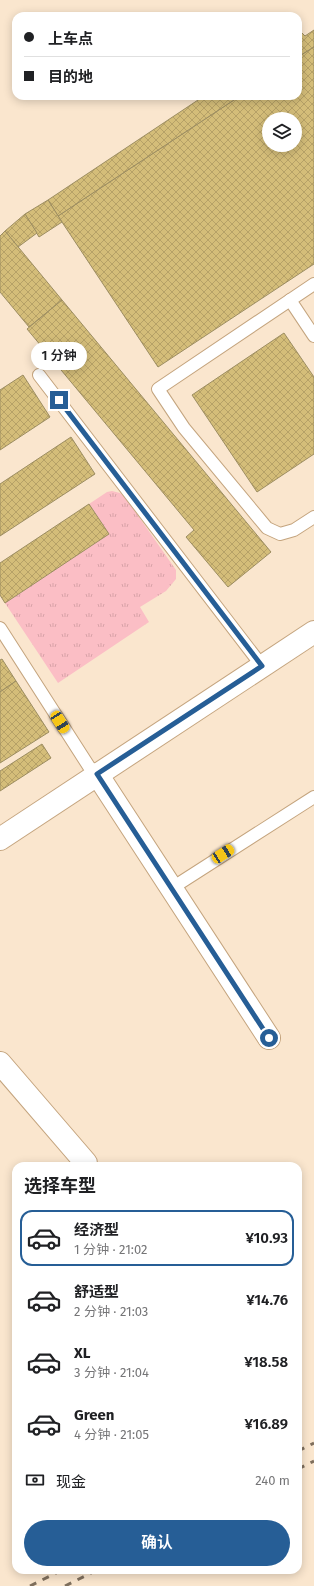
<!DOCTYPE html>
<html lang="zh">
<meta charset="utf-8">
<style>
body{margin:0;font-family:"Fira Sans","Noto Sans SC",sans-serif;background:#f6f6f6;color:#202124;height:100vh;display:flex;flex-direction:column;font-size:15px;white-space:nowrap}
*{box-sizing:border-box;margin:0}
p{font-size:13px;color:#757577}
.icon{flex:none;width:22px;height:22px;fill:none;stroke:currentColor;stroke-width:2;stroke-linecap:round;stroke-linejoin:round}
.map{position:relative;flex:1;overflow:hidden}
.side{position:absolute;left:12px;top:1162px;width:290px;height:412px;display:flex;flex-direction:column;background:#fff;border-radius:12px;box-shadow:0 2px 10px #0003}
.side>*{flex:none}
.guide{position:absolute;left:12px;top:12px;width:290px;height:88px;border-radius:12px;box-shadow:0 2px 10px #0003;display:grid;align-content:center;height:88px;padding:0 12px;background:#fff}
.fabs{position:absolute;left:262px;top:112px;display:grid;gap:8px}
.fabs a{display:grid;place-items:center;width:40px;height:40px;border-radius:50%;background:#fff;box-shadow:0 2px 10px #0003;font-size:20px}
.end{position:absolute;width:18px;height:18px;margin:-9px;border:5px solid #265e96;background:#fff;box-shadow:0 0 0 2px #fff}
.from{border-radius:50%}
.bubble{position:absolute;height:28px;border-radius:14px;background:#fff;box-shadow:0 2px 10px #0003;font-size:13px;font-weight:600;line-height:28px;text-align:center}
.car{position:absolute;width:12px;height:24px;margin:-12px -6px;border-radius:5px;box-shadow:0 0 3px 1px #0007;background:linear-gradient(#f5c518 24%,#345 0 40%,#f5c518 0 76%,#345 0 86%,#f5c518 0)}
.guide b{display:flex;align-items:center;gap:14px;height:38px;font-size:15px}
.guide b+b{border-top:1px solid #e0e0e0}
.guide i{width:10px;height:10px;background:#202124}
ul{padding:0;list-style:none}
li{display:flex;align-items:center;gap:12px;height:56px;margin:0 8px 6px;padding:0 4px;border:2px solid transparent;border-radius:12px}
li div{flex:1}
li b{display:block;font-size:15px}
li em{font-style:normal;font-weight:600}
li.current{border-color:#265e96}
li>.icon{width:36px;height:36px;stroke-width:1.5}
h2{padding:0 12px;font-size:18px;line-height:48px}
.pay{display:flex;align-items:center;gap:10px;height:44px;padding:0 12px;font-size:15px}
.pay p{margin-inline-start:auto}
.cta{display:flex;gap:8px;margin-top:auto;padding:8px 12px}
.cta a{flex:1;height:46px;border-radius:24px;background:#265e96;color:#fff;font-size:16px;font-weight:600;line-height:46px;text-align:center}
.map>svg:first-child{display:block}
.grass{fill:url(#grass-tufts)}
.building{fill:url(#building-cross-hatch);stroke:#9c8d61;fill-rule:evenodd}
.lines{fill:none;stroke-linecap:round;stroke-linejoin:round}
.lane-casing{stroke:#c4a47e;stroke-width:14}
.street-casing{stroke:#c4a47e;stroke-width:24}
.secondary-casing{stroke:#c4a47e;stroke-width:24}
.lane{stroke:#fff;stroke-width:12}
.street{stroke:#fff;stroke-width:22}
.secondary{stroke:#fff;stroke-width:22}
.rail{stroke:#7f6f5d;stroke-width:3;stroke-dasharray:7 7;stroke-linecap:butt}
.route{stroke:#265e96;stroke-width:5}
</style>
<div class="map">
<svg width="314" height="1586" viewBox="0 0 314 1586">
<defs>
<pattern id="grass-tufts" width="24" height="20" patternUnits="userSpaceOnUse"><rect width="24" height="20" fill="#fbbec5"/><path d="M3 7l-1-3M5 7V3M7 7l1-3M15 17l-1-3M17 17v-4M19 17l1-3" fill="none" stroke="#d7a2a8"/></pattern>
<pattern id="building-cross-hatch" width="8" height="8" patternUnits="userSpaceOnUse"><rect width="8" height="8" fill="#d4bd79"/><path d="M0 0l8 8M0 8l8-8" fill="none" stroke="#b6a167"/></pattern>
</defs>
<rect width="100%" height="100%" fill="#fae6ce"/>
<!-- grass -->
<path class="grass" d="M 112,491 L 120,493 L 125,497 L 176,570 L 176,579 L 166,591 L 140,607 L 149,622 L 58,683 L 5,603 L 109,534 L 89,504 L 107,492 Z"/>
<!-- building -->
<g class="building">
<path d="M 314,30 L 314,47 L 298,57 L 298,34 L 301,32 L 305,36 Z"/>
<path d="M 314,47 L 314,264 L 158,367 L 58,216 L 240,96 L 298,96 L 298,57 ZM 269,119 L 295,119 L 295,145 L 269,145 Z"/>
<path d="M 204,96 L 240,96 L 58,216 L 48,200 Z"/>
<path d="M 48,200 L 62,222 L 39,237 L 25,214 Z"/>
<path d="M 25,214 L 37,233 L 18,247 L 5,231 Z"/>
<path d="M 5,231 L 62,300 L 29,327 L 0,292 L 0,236 Z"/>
<path d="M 62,300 L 271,552 L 228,587 L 186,537 L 194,530 L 27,329 Z"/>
<path d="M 284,333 L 314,377 L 314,454 L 257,492 L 192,395 Z"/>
<path d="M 23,375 L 50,417 L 0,450 L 0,390 Z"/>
<path d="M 71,437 L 95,474 L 0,536 L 0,484 Z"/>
<path d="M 89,504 L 109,534 L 5,603 L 0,595 L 0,563 Z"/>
<path d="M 2,659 L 16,681 L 0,692 L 0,660 Z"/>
<path d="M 16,681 L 49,732 L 0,763 L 0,692 Z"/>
<path d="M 42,744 L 51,758 L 0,791 L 0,771 Z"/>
</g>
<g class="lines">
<!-- lane casing -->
<g class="lane-casing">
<g id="lane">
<path d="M 314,284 L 158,389 L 184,428 L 267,528 L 280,534 L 294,530 L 314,517"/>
<path d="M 290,300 L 314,336"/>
<path d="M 39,375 L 262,666"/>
<path d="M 0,628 L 95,776"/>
<path d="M 172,888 L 314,797"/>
</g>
</g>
<!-- street casing -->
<g class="street-casing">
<g id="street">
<path d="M 97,774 L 269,1038"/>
<path d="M 0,1063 L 86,1163"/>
</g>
</g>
<!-- secondary casing -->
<g class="secondary-casing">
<path id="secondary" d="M 0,839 L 314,632"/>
</g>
<!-- lane -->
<use href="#lane" class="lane"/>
<!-- street -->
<use href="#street" class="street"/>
<!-- secondary -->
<use href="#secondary" class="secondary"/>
<!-- rail -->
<g class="rail">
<path d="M 298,1451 L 314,1443"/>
<path d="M 298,1469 L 314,1461"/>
<path d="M 30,1586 L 62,1570"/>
<path d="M 65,1586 L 97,1570"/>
</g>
</g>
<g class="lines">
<!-- route -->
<path class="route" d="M 59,400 L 262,666 L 97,774 L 269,1038"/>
</g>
</svg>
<div class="fabs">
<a><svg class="icon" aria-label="layers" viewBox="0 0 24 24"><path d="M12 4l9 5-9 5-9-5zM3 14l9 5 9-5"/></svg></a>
</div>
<i class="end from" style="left:269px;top:1038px"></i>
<i class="end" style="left:59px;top:400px"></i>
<div class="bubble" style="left:31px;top:342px;width:56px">1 分钟</div>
<i class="car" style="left:60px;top:722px;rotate:147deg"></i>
<i class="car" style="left:223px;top:854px;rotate:57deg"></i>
<div class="guide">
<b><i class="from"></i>上车点</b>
<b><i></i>目的地</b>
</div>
<section class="side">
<h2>选择车型</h2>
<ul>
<li class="current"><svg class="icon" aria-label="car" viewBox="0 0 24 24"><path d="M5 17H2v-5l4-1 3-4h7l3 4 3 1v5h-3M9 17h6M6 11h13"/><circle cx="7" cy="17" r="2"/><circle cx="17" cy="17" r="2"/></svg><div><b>经济型</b><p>1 分钟 · 21:02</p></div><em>¥10.93</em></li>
<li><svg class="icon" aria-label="car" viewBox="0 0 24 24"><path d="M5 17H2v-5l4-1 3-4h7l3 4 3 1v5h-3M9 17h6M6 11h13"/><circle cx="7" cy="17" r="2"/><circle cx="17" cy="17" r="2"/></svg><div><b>舒适型</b><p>2 分钟 · 21:03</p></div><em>¥14.76</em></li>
<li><svg class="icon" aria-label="car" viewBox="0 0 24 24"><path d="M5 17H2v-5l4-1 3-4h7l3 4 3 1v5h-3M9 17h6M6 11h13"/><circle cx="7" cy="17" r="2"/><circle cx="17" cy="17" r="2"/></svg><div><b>XL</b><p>3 分钟 · 21:04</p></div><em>¥18.58</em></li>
<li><svg class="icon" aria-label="car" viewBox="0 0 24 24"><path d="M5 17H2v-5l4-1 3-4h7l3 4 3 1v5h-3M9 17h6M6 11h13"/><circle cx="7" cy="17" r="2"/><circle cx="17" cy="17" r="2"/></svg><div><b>Green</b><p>4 分钟 · 21:05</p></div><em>¥16.89</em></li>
</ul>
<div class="pay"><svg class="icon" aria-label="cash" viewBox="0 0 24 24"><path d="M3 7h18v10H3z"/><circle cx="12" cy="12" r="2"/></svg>现金<p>240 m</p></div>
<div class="cta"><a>确认</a></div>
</section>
</div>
